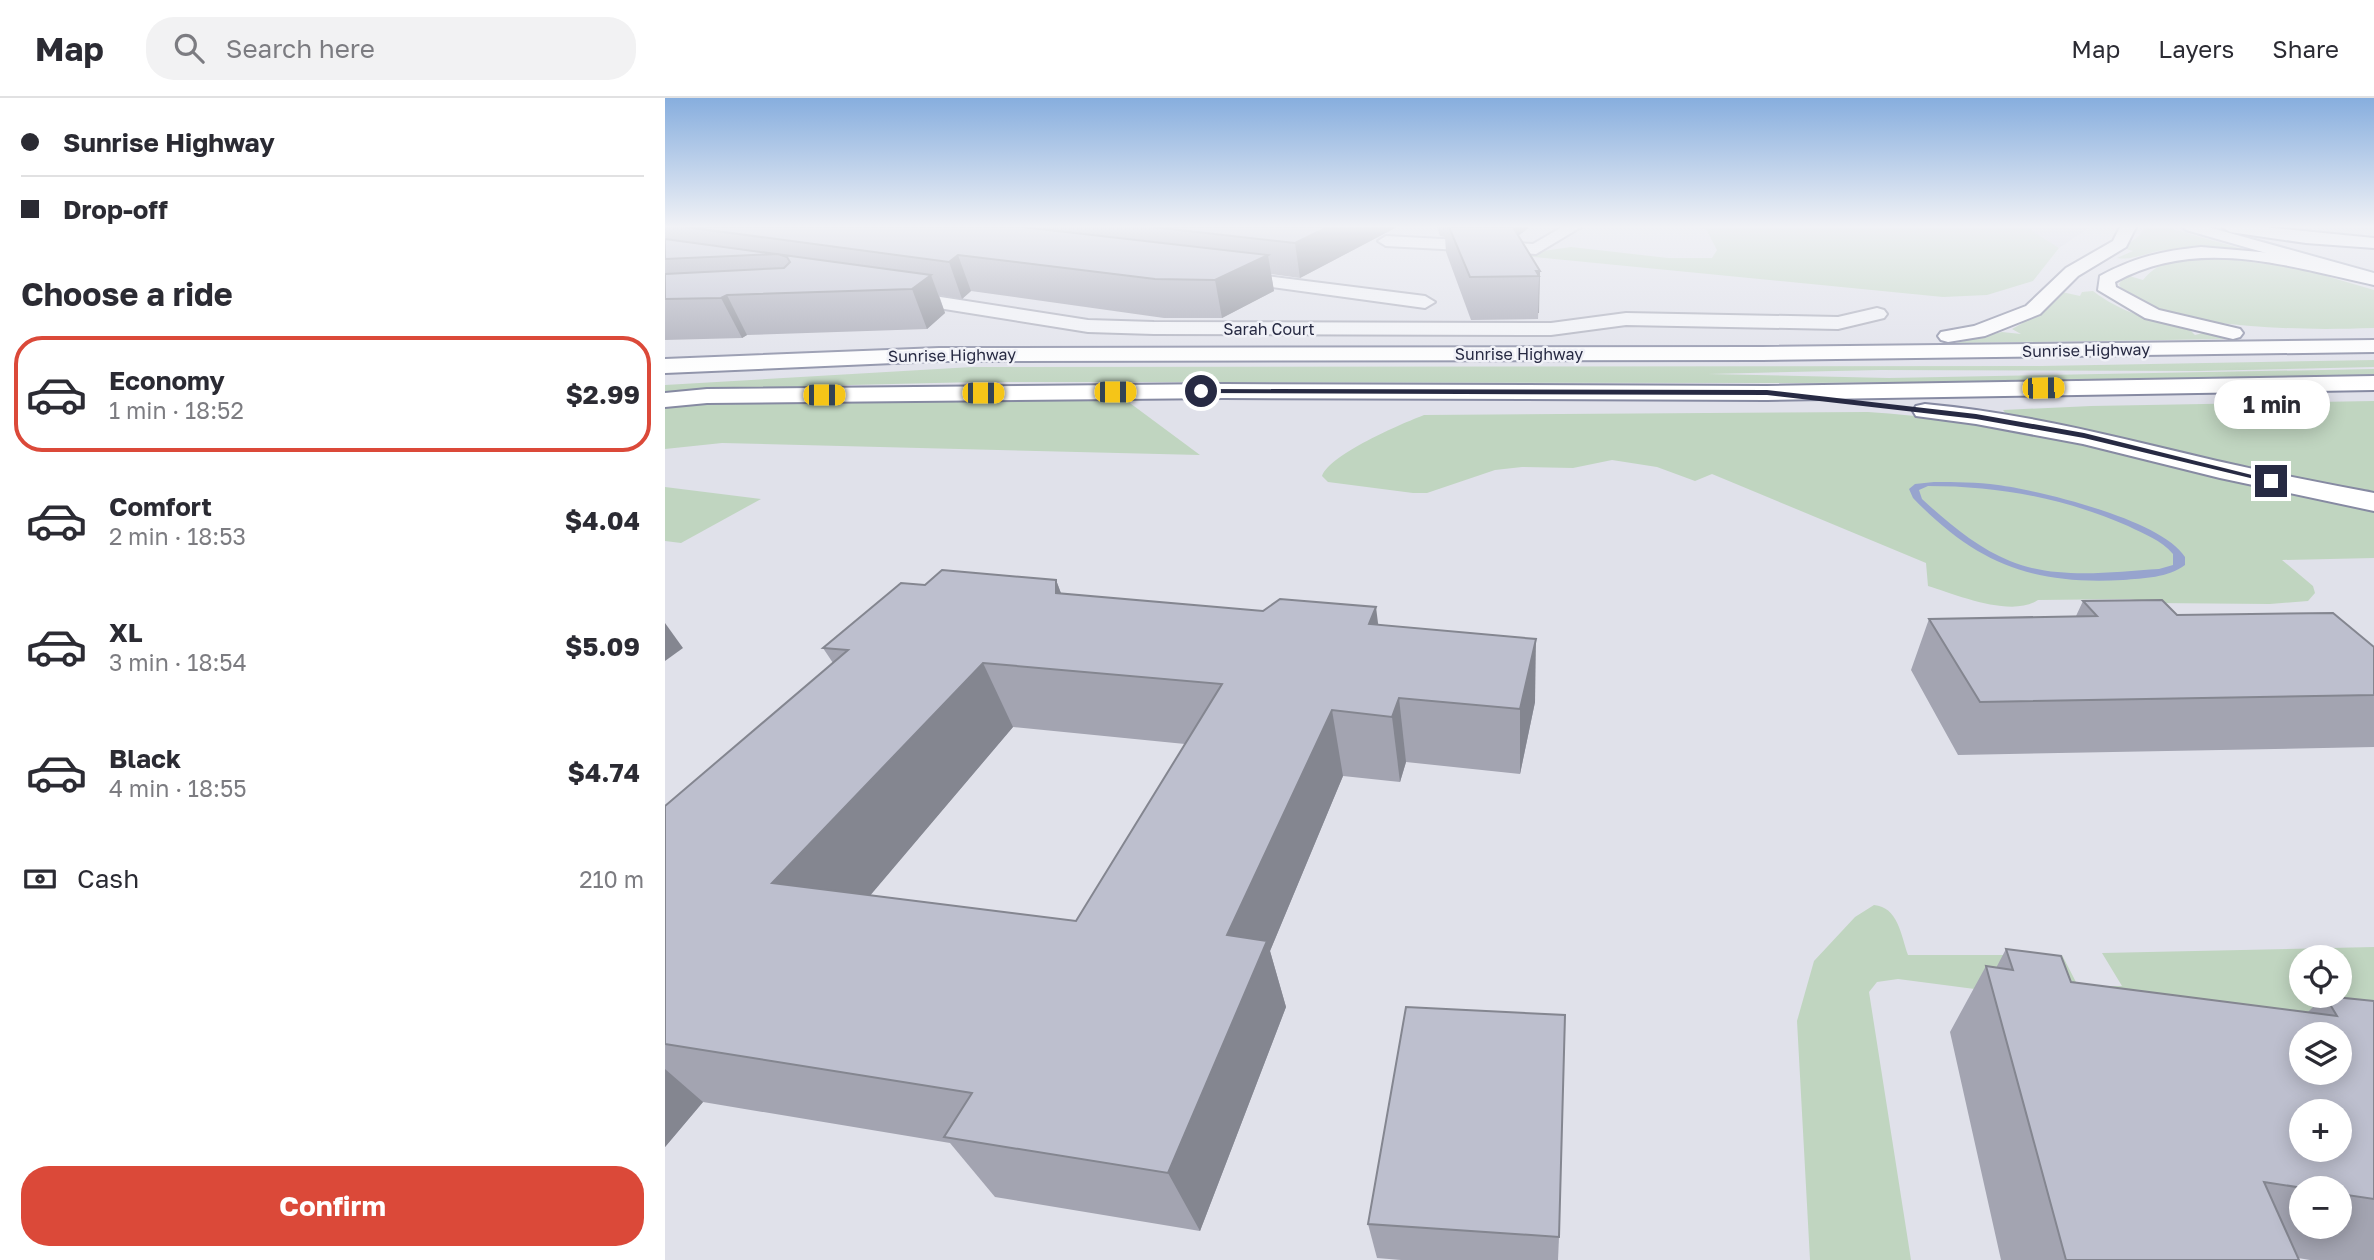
<!DOCTYPE html>
<meta charset="utf-8">
<style>
body{margin:0;font-family:"Golos Text",sans-serif;background:#f2f2f3;color:#2b2b33;height:100vh;display:flex;flex-direction:column;font-size:26px;white-space:nowrap}
*{box-sizing:border-box;margin:0}
p{font-size:23px;color:#7c7c81}
.icon{flex:none;width:38px;height:38px;fill:none;stroke:currentColor;stroke-width:2;stroke-linecap:round;stroke-linejoin:round}
.map{position:relative;flex:1;overflow:hidden}
.side{display:flex;flex-direction:column;background:#fff;width:665px}
.side>*{flex:none}
.banner{display:grid;align-content:center;height:154px;padding:0 21px;background:#fff}
.buttons{position:absolute;left:1624px;top:847px;display:grid;gap:14px}
.buttons a{display:grid;place-items:center;width:63px;height:63px;border-radius:50%;background:#fff;box-shadow:0 4px 18px #0003;font-size:35px}
.end{position:absolute;width:32px;height:32px;margin:-16px;border:9px solid #272a43;background:#fff;box-shadow:0 0 0 4px #fff}
.from{border-radius:50%}
.bubble{position:absolute;height:49px;border-radius:24px;background:#fff;box-shadow:0 4px 18px #0003;font-size:23px;font-weight:700;line-height:49px;text-align:center}
.car{position:absolute;width:21px;height:42px;margin:-21px -10px;border-radius:9px;box-shadow:0 0 5px 2px #0007;background:linear-gradient(#f5c518 24%,#345 0 40%,#f5c518 0 76%,#345 0 86%,#f5c518 0)}
.banner b{display:flex;align-items:center;gap:24px;height:66px;font-size:26px}
.banner b+b{border-top:2px solid #e1e1e2}
.banner i{width:18px;height:18px;background:#2b2b33}
ul{padding:0;list-style:none}
li{display:flex;align-items:center;gap:21px;height:116px;margin:0 14px 10px;padding:0 7px;border:4px solid transparent;border-radius:28px}
li div{flex:1}
li b{display:block;font-size:26px}
li em{font-style:normal;font-weight:700}
li.current{border-color:#db4939}
li>.icon{width:63px;height:63px;stroke-width:1.5}
h2{padding:0 21px;font-size:32px;line-height:84px}
.pay{display:flex;align-items:center;gap:18px;height:77px;padding:0 21px;font-size:26px}
.pay p{margin-inline-start:auto}
.button{display:flex;gap:14px;margin-top:auto;padding:14px 21px}
.button a{flex:1;height:80px;border-radius:28px;background:#db4939;color:#fff;font-size:28px;font-weight:700;line-height:80px;text-align:center}
header{display:flex;align-items:center;gap:42px;box-sizing:border-box;height:98px;padding:0 35px;background:#fff;border-bottom:2px solid #e1e1e2}
header strong{font-size:33px}
nav{display:flex;gap:38px;margin-inline-start:auto;font-size:24px}
.search{width:490px;height:63px;background:#f2f2f3;display:flex;align-items:center;gap:18px;box-sizing:border-box;padding:0 24px;border-radius:28px;color:#7c7c81;font-size:26px}
main{display:flex;flex:1;min-height:0}
.map>svg:first-child{display:block}
.built{fill:#d2d3e0}
.green{fill:#c0d5c0;fill-rule:evenodd}
.water{fill:#97a4ce;fill-rule:evenodd}
.lines{fill:none;stroke-linecap:round;stroke-linejoin:round}
.minor-casing{stroke:#a8aab8;stroke-width:4}
.major-casing{stroke:#9ea2b7;stroke-width:4}
.highway-casing{stroke:#868aa2;stroke-width:4}
.minor{fill:#f3f4f8;fill-rule:evenodd}
.major{fill:#fff;fill-rule:evenodd}
.highway{fill:#fff;fill-rule:evenodd}
.wall{fill:#a3a4b1;fill-rule:evenodd}
.shaded-wall{fill:#848690}
.building{fill:#bdbfce;stroke:#848690;stroke-width:2;fill-rule:evenodd}
.route{fill:#272a43}
.labels{text-anchor:middle;stroke-width:5;stroke-linejoin:round;paint-order:stroke}
.far-street-label{font-size:16px;fill:#272a43;stroke:#f0f1f7}
</style>
<header>
<strong>Map</strong>
<div class="search"><svg class="icon" aria-label="search" viewBox="0 0 24 24"><circle cx="10" cy="10" r="6"/><path d="M15 15l6 6"/></svg>Search here</div>
<nav><a>Map</a><a>Layers</a><a>Share</a></nav>
</header>
<main>
<section class="side">
<div class="banner">
<b><i class="from"></i>Sunrise Highway</b>
<b><i></i>Drop-off</b>
</div>
<h2>Choose a ride</h2>
<ul>
<li class="current"><svg class="icon" aria-label="car" viewBox="0 0 24 24"><path d="M5 17H2v-5l4-1 3-4h7l3 4 3 1v5h-3M9 17h6M6 11h13"/><circle cx="7" cy="17" r="2"/><circle cx="17" cy="17" r="2"/></svg><div><b>Economy</b><p>1 min · 18:52</p></div><em>$2.99</em></li>
<li><svg class="icon" aria-label="car" viewBox="0 0 24 24"><path d="M5 17H2v-5l4-1 3-4h7l3 4 3 1v5h-3M9 17h6M6 11h13"/><circle cx="7" cy="17" r="2"/><circle cx="17" cy="17" r="2"/></svg><div><b>Comfort</b><p>2 min · 18:53</p></div><em>$4.04</em></li>
<li><svg class="icon" aria-label="car" viewBox="0 0 24 24"><path d="M5 17H2v-5l4-1 3-4h7l3 4 3 1v5h-3M9 17h6M6 11h13"/><circle cx="7" cy="17" r="2"/><circle cx="17" cy="17" r="2"/></svg><div><b>XL</b><p>3 min · 18:54</p></div><em>$5.09</em></li>
<li><svg class="icon" aria-label="car" viewBox="0 0 24 24"><path d="M5 17H2v-5l4-1 3-4h7l3 4 3 1v5h-3M9 17h6M6 11h13"/><circle cx="7" cy="17" r="2"/><circle cx="17" cy="17" r="2"/></svg><div><b>Black</b><p>4 min · 18:55</p></div><em>$4.74</em></li>
</ul>
<div class="pay"><svg class="icon" aria-label="cash" viewBox="0 0 24 24"><path d="M3 7h18v10H3z"/><circle cx="12" cy="12" r="2"/></svg>Cash<p>210 m</p></div>
<div class="button"><a>Confirm</a></div>
</section>
<div class="map">
<svg width="1709" height="1162" viewBox="0 0 1709 1162">
<rect width="100%" height="100%" fill="#e0e1ea"/>
<!-- built -->
<path class="built" d="M 1361,129 L 1425,129 L 1394,150 Z"/>
<!-- green -->
<g class="green">
<path d="M 1031,129 L 1361,129 L 1394,150 L 1368,183 L 1322,197 L 1278,199 L 850,157 L 906,149 L 1003,160 L 1047,160 L 1052,152 L 1041,131 Z"/>
<path d="M 1480,129 L 1500,129 L 1595,156 C 1564,154 1532,150 1501,152 C 1485,153 1468,163 1452,160 L 1468,153 L 1458,150 L 1475,137 Z"/>
<path d="M 1550,159 L 1637,171 L 1709,192 L 1709,230 C 1649,232 1600,231 1540,223 C 1515,229 1481,206 1458,195 L 1454,186 L 1461,177 L 1478,182 C 1496,159 1524,160 1550,159 Z"/>
<path d="M 1428,193 C 1456,215 1490,223 1525,232 L 1530,237 L 1538,235 L 1563,241 L 1291,245 L 1337,234 L 1356,236 L 1347,231 L 1356,226 L 1397,194 L 1415,198 L 1417,194 Z"/>
<path d="M 1709,262 L 1709,269 L 1533,273 L 1215,272 L 1043,276 L 1224,280 L 1709,271 L 1709,280 L 1137,285 L 312,284 L 186,287 L 0,298 L 0,287 L 307,269 L 1376,268 Z"/>
<path d="M 450,294 L 535,357 L 57,345 L 0,351 L 0,302 Z"/>
<path d="M 1709,303 L 1709,396 L 1341,316 L 1338,312 L 1426,308 Z"/>
<path d="M 1203,314 C 1375,325 1542,373 1709,411 L 1709,460 L 1617,462 L 1648,488 L 1650,495 L 1643,503 L 1605,506 L 1488,505 L 1465,501 L 1373,502 C 1347,520 1292,497 1263,488 L 1261,465 L 1047,376 L 1030,383 L 992,369 L 947,362 L 908,370 L 857,369 L 830,372 L 762,395 L 748,395 L 663,384 L 657,378 C 665,356 736,326 759,317 Z"/>
<path d="M 0,389 L 96,401 L 16,445 L 0,443 Z"/>
<path d="M 1209,807 C 1233,809 1236,837 1243,857 L 1397,857 L 1413,888 L 1457,888 L 1437,855 L 1709,849 L 1709,944 L 1675,936 L 1652,936 L 1233,881 L 1212,884 L 1204,894 L 1246,1162 L 1145,1162 L 1132,923 L 1149,863 L 1190,819 ZM 1636,859 L 1675,859 L 1675,898 L 1636,898 Z"/>
</g>
<!-- water -->
<path class="water" d="M 1269,384 C 1290,384 1312,384 1333,387 C 1377,393 1497,422 1520,459 L 1520,467 C 1503,480 1479,480 1458,482 C 1367,487 1312,466 1248,400 L 1244,391 L 1250,386 ZM 1263,388 C 1333,388 1399,400 1463,428 C 1479,436 1496,442 1508,456 L 1508,467 L 1494,471 C 1446,474 1391,482 1345,463 C 1313,450 1283,425 1257,401 L 1254,392 Z"/>
<g class="lines">
<!-- minor casing -->
<g class="minor-casing">
<g id="minor">
<path d="M 897,129 L 916,129 L 871,156 L 721,148 L 713,143 L 721,138 L 868,146 Z"/>
<path d="M 554,172 L 760,198 L 770,204 L 760,210 L 548,181 L 545,177 L 548,173 Z"/>
<path d="M 224,191 L 423,222 L 489,224 L 886,225 L 961,215 L 1173,219 L 1212,210 L 1219,212 L 1222,216 L 1219,220 L 1173,231 L 961,227 L 886,237 L 489,236 L 423,234 L 217,201 L 215,197 Z"/>
</g>
</g>
<!-- major casing -->
<g class="major-casing">
<path id="major" d="M 1518,129 L 1543,129 L 1709,175 L 1709,186 L 1521,132 Z"/>
</g>
<!-- highway casing -->
<g class="highway-casing">
<g id="highway">
<path d="M 1455,129 L 1471,129 L 1461,149 L 1413,178 L 1375,216 L 1320,238 L 1283,244 L 1276,242 L 1273,238 L 1276,234 L 1309,228 L 1361,208 L 1401,170 L 1448,143 Z"/>
<path d="M 1557,129 L 1597,129 L 1709,140 L 1709,150 L 1641,145 L 1565,134 Z"/>
<path d="M 1536,149 L 1607,155 L 1709,177 L 1709,187 C 1622,168 1533,138 1450,184 L 1451,189 L 1494,212 L 1575,231 L 1578,235 L 1575,239 L 1568,241 L 1480,220 L 1433,192 L 1435,178 C 1470,159 1497,153 1536,149 Z"/>
<path d="M 1709,242 L 1709,254 L 1097,262 L 274,263 L 0,275 L 0,261 L 274,250 L 1097,249 Z"/>
<path d="M 1709,278 L 1709,292 L 1102,302 L 559,300 L 42,305 L 0,309 L 0,295 L 42,291 L 559,286 L 1102,288 Z"/>
<path d="M 1260,306 C 1360,315 1455,340 1552,363 C 1604,375 1657,385 1709,395 L 1709,413 L 1555,380 L 1418,346 L 1311,326 L 1251,318 L 1248,313 L 1251,308 Z"/>
</g>
</g>
<!-- minor -->
<use href="#minor" class="minor"/>
<!-- major -->
<use href="#major" class="major"/>
<!-- highway -->
<use href="#highway" class="highway"/>
</g>
<!-- wall -->
<g class="wall">
<path d="M 0,129 L 732,129 L 635,180 L 606,176 L 609,193 L 557,220 L 499,220 L 306,193 L 297,201 L 274,197 L 280,215 L 262,231 L 82,237 L 77,240 L 0,242 Z"/>
<path d="M 772,129 L 865,129 L 853,138 L 875,173 L 873,221 L 806,222 L 781,154 L 780,139 L 775,138 Z"/>
<path d="M 391,482 L 396,495 L 714,527 L 870,604 L 855,676 L 741,664 L 735,684 L 678,678 L 605,853 L 621,909 L 535,1133 L 330,1099 L 285,1045 L 38,1004 L 0,1049 L 0,708 L 168,565 L 158,550 L 260,487 ZM 348,629 L 520,646 L 411,823 L 205,797 Z"/>
<path d="M 1418,503 L 1709,549 L 1709,649 L 1293,657 L 1246,572 L 1264,521 L 1411,518 Z"/>
<path d="M 1341,851 L 1406,884 L 1643,914 L 1659,898 L 1709,903 L 1709,1162 L 1645,1162 L 1633,1160 L 1634,1162 L 1336,1162 L 1285,934 L 1321,868 L 1331,870 ZM 1636,1090 L 1675,1090 L 1675,1129 L 1636,1129 Z"/>
<path d="M 703,1126 L 894,1139 L 893,1162 L 736,1162 L 712,1160 Z"/>
</g>
<!-- shaded-wall -->
<g class="shaded-wall">
<path d="M 663,129 L 732,129 L 635,180 L 630,145 Z"/>
<path d="M 847,129 L 865,129 L 847,142 Z"/>
<path d="M 293,157 L 306,193 L 297,201 L 284,164 Z"/>
<path d="M 603,157 L 609,193 L 557,220 L 550,182 Z"/>
<path d="M 871,173 L 875,173 L 874,215 L 873,215 L 874,178 Z"/>
<path d="M 266,177 L 280,215 L 262,231 L 247,191 Z"/>
<path d="M 62,197 L 82,237 L 77,240 L 56,200 Z"/>
<path d="M 391,482 L 414,544 L 391,495 Z"/>
<path d="M 711,509 L 719,572 L 704,526 Z"/>
<path d="M 0,525 L 18,550 L 0,563 Z"/>
<path d="M 871,541 L 870,604 L 855,676 L 855,611 Z"/>
<path d="M 318,565 L 348,629 L 159,852 L 107,785 Z"/>
<path d="M 734,600 L 741,664 L 735,684 L 727,619 Z"/>
<path d="M 667,612 L 678,678 L 605,853 L 621,909 L 535,1133 L 503,1075 L 562,837 Z"/>
<path d="M 0,971 L 38,1004 L 0,1049 Z"/>
</g>
<!-- building -->
<g class="building">
<path d="M 21,129 L 357,129 L 603,157 L 550,182 L 490,181 L 293,157 L 284,164 Z"/>
<path d="M 488,129 L 663,129 L 630,145 Z"/>
<path d="M 784,129 L 848,129 L 875,173 L 871,173 L 874,178 L 805,179 Z"/>
<path d="M 0,141 L 266,177 L 247,191 L 62,197 L 56,200 L 0,201 L 0,176 L 119,170 L 125,164 L 122,159 L 113,156 L 0,161 Z"/>
<path d="M 277,472 L 391,482 L 391,495 L 598,513 L 615,501 L 711,509 L 704,526 L 871,541 L 855,611 L 734,600 L 727,619 L 667,612 L 562,837 L 602,843 L 503,1075 L 279,1039 L 307,995 L 0,946 L 0,708 L 183,552 L 158,550 L 236,485 L 260,487 ZM 318,565 L 557,586 L 411,823 L 107,785 Z"/>
<path d="M 1497,502 L 1512,517 L 1668,515 L 1709,549 L 1709,597 L 1315,604 L 1264,521 L 1432,518 L 1418,503 Z"/>
<path d="M 1341,851 L 1396,858 L 1406,884 L 1672,918 L 1660,898 L 1709,903 L 1709,1101 L 1675,1096 L 1675,1090 L 1638,1090 L 1599,1084 L 1634,1162 L 1401,1162 L 1321,868 L 1348,872 ZM 1636,936 L 1675,936 L 1675,975 L 1636,975 ZM 1636,1013 L 1675,1013 L 1675,1052 L 1636,1052 Z"/>
<path d="M 741,909 L 900,917 L 894,1139 L 703,1126 Z"/>
</g>
<!-- sky -->
<linearGradient id="sky" x2="0" y2="1"><stop stop-color="#87aede"/><stop offset="0.44" stop-color="#f1f2f6"/><stop offset="1" stop-color="#f1f2f6" stop-opacity="0"/></linearGradient>
<rect width="1709" height="292" fill="url(#sky)"/>
<!-- route -->
<path class="route" d="M 536,291 L 1102,292 L 1311,316 L 1419,335 L 1611,383 L 1606,385 L 1419,340 L 1311,321 L 1102,297 L 534,295 Z"/>
<g class="labels">
<!-- far-street labels -->
<g class="far-street-label">
<text x="604" y="237">Sarah Court</text>
<text transform="translate(1421 252) rotate(-1)" y="6">Sunrise Highway</text>
<text x="854" y="262">Sunrise Highway</text>
<text transform="translate(287 257) rotate(-1)" y="6">Sunrise Highway</text>
</g>
</g>
</svg>
<div class="buttons">
<a><svg class="icon" aria-label="locate" viewBox="0 0 24 24"><circle cx="12" cy="12" r="6"/><path d="M12 2v4M12 18v4M2 12h4M18 12h4"/></svg></a>
<a><svg class="icon" aria-label="layers" viewBox="0 0 24 24"><path d="M12 4l9 5-9 5-9-5zM3 14l9 5 9-5"/></svg></a>
<a>+</a>
<a>−</a>
</div>
<i class="end from" style="left:536px;top:293px"></i>
<i class="end" style="left:1606px;top:383px"></i>
<div class="bubble" style="left:1549px;top:282px;width:116px">1 min</div>
<i class="car" style="left:1378px;top:290px;rotate:89deg"></i>
<i class="car" style="left:450px;top:294px;rotate:90deg"></i>
<i class="car" style="left:318px;top:295px;rotate:90deg"></i>
<i class="car" style="left:159px;top:297px;rotate:90deg"></i>
</div>
</main>
